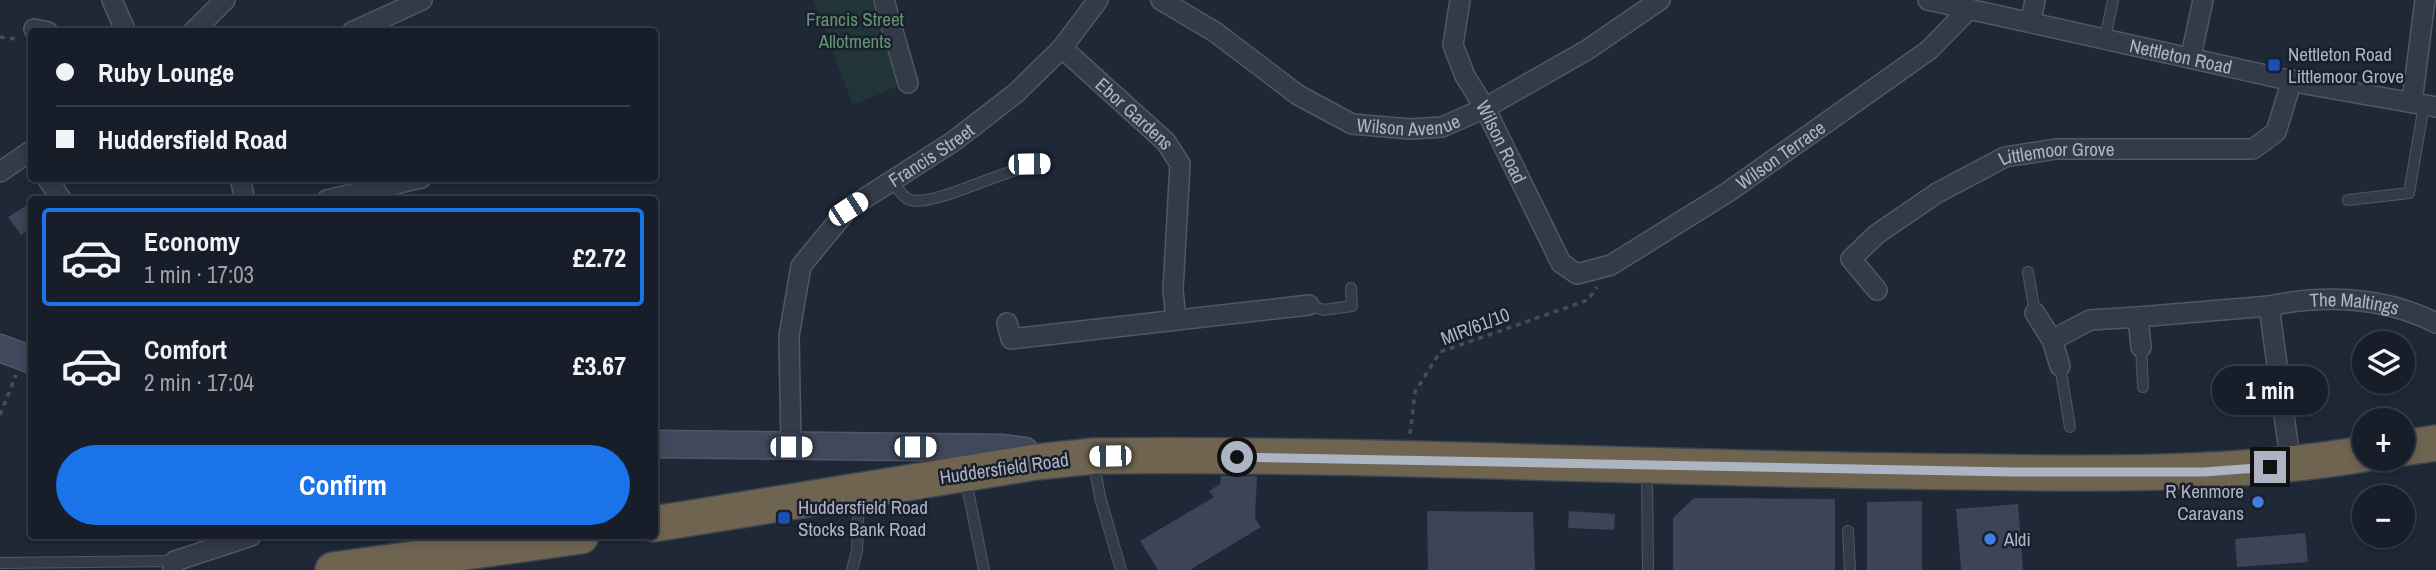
<!DOCTYPE html>
<meta charset="utf-8">
<style>
body{margin:0;font-family:"Archivo Narrow",sans-serif;background:#242b35;color:#f1f3f6;height:100vh;display:flex;flex-direction:column;font-size:26px;white-space:nowrap}
*{box-sizing:border-box;margin:0}
p{font-size:23px;color:#9ea2a8}
.icon{flex:none;width:38px;height:38px;fill:none;stroke:currentColor;stroke-width:2;stroke-linecap:round;stroke-linejoin:round}
.map{position:relative;flex:1;overflow:hidden}
.panel{position:absolute;left:28px;top:196px;width:630px;height:343px;display:flex;flex-direction:column;background:#171e29;border-radius:7px;box-shadow:0 4px 10px #0003,0 0 0 2px #363c46}
.panel>*{flex:none}
.top-card{position:absolute;left:28px;top:28px;width:630px;height:154px;border-radius:7px;box-shadow:0 4px 10px #0003,0 0 0 2px #363c46;display:grid;align-content:center;height:154px;padding:0 28px;background:#171e29}
.fabs{position:absolute;left:2352px;top:331px;display:grid;gap:14px}
.fabs a{display:grid;place-items:center;width:63px;height:63px;border-radius:50%;background:#171e29;box-shadow:0 4px 10px #0003,0 0 0 2px #363c46;font-size:35px}
.end{position:absolute;width:32px;height:32px;margin:-16px;border:9px solid #adb4c4;background:#111;box-shadow:0 0 0 4px #111}
.from{border-radius:50%}
.bubble{position:absolute;height:49px;border-radius:24px;background:#171e29;box-shadow:0 4px 10px #0003,0 0 0 2px #363c46;font-size:23px;font-weight:700;line-height:49px;text-align:center}
.car{position:absolute;width:21px;height:42px;margin:-21px -10px;border-radius:9px;box-shadow:0 0 5px 2px #0007;background:linear-gradient(#fff 24%,#345 0 40%,#fff 0 76%,#345 0 86%,#fff 0)}
.top-card b{display:flex;align-items:center;gap:24px;height:66px;font-size:26px}
.top-card b+b{border-top:2px solid #363c46}
.top-card i{width:18px;height:18px;background:#f1f3f6}
ul{padding:12px 0 0;list-style:none}
li{display:flex;align-items:center;gap:21px;height:98px;margin:0 14px 10px;padding:0 14px;border:4px solid transparent;border-radius:7px}
li div{flex:1}
li b{display:block;font-size:26px}
li em{font-style:normal;font-weight:700}
li.selected{border-color:#1a73e8}
li>.icon{width:63px;height:63px;stroke-width:1.5}
.action{display:flex;gap:14px;margin-top:auto;padding:14px 28px}
.action a{flex:1;height:80px;border-radius:42px;background:#1a73e8;color:#fff;font-size:28px;font-weight:700;line-height:80px;text-align:center}
.map>svg:first-child{display:block}
.green{fill:#213438}
.building{fill:#3b4557}
.lines{fill:none;stroke-linecap:round;stroke-linejoin:round}
.lane-casing{stroke:#505765;stroke-width:12}
.street-casing{stroke:#505765;stroke-width:22}
.secondary-casing{stroke:#505765;stroke-width:29}
.highway-casing{stroke:#3d4452;stroke-width:38}
.path{stroke:#3f5156;stroke-width:3.5;stroke-dasharray:5 5;stroke-linecap:butt}
.lane{stroke:#333a48;stroke-width:10}
.street{stroke:#333a48;stroke-width:19}
.secondary{stroke:#41485b;stroke-width:26}
.highway{stroke:#6e6450;stroke-width:35}
.route{stroke:#adb4c4;stroke-width:9}
.transit-dot{fill:#1a4fb4;stroke:#191f2c;stroke-width:2.5}
.shop-dot{fill:#3f7fe0;stroke:#191f2c;stroke-width:2.5}
.labels{text-anchor:middle;stroke-width:5;stroke-linejoin:round;paint-order:stroke}
.park-label{font-size:19px;fill:#659574;stroke:#191f2c}
.poi-label{font-size:19px;fill:#adb4c4;stroke:#191f2c;text-anchor:start}
.street-label{font-size:19px;fill:#adb4c4;stroke:#191f2c}
</style>
<div class="map">
<svg width="2436" height="570" viewBox="0 0 2436 570">
<rect width="100%" height="100%" fill="#1f2837"/>
<!-- green -->
<path class="green" d="M 813,0 L 875,0 L 903,84 L 853,105 Z"/>
<!-- building -->
<g class="building">
<path d="M 32,202 L 32,228 L 21,235 L 8,217 Z"/>
<path d="M 1221,476 L 1257,476 L 1255,518 L 1261,527 L 1190,570 L 1158,570 L 1140,541 L 1214,497 L 1209,491 L 1220,484 Z"/>
<path d="M 1694,498 L 1835,499 L 1835,570 L 1673,570 L 1673,518 Z"/>
<path d="M 1922,501 L 1922,570 L 1867,570 L 1867,502 Z"/>
<path d="M 2018,504 L 2023,570 L 1961,570 L 1956,509 Z"/>
<path d="M 1427,511 L 1533,512 L 1535,570 L 1428,570 Z"/>
<path d="M 1569,511 L 1615,514 L 1614,530 L 1568,528 Z"/>
<path d="M 2305,533 L 2308,562 L 2237,567 L 2235,539 Z"/>
</g>
<g class="lines">
<!-- lane casing -->
<g class="lane-casing">
<g id="lane">
<path d="M 2105,39 L 2113,0"/>
<path d="M 892,181 C 897,188 903,198 911,200 C 937,207 1009,165 1045,164"/>
<path d="M 2348,200 L 2409,193 L 2424,105"/>
<path d="M 2028,272 L 2035,313"/>
<path d="M 1309,305 L 1324,310 L 1352,306 L 1351,288"/>
<path d="M 2141,347 L 2143,387"/>
<path d="M 2060,366 L 2070,427"/>
<path d="M 1094,463 L 1100,497 L 1121,570"/>
<path d="M 1647,473 L 1648,570"/>
<path d="M 966,481 L 984,570"/>
<path d="M 1848,531 L 1850,570"/>
<path d="M 0,563 L 175,561"/>
<path d="M 852,570 L 857,551 L 859,498"/>
</g>
</g>
<!-- street casing -->
<g class="street-casing">
<g id="street">
<path d="M 112,0 L 126,32"/>
<path d="M 884,0 L 908,83"/>
<path id="s1" d="M 1161,0 L 1215,32 L 1298,95 L 1352,124 L 1410,129 L 1442,127 L 1485,108 L 1587,50 L 1660,0"/>
<path id="s2" d="M 1460,0 L 1453,45 L 1465,76 L 1485,108 L 1561,263 L 1577,274 L 1611,265 L 1728,192 L 1929,50 L 1968,10"/>
<path id="s3" d="M 1928,0 L 2311,85 L 2436,107"/>
<path d="M 2031,21 L 2035,0"/>
<path d="M 34,29 L 48,32"/>
<path d="M 193,32 L 225,0"/>
<path d="M 352,32 L 422,0"/>
<path id="s4" d="M 1062,48 L 1166,142 L 1180,164 L 1173,290 L 1176,320"/>
<path d="M 2191,56 L 2203,0"/>
<path d="M 2412,102 L 2425,0"/>
<path d="M 0,172 L 32,150"/>
<path d="M 47,178 L 62,200"/>
<path d="M 240,178 L 245,200"/>
<path d="M 327,200 L 421,178"/>
<path id="s5" d="M 1877,290 L 1851,259 L 1877,234 L 1937,193 L 2005,157 L 2056,149 L 2253,149 L 2276,132 L 2292,80"/>
<path id="s6" d="M 2269,306 C 2325,294 2385,297 2436,323"/>
<path d="M 2035,313 L 2052,340"/>
<path d="M 2138,317 L 2269,306 L 2291,466"/>
<path d="M 1007,323 L 1011,339 L 1309,305"/>
<path d="M 2060,366 L 2052,340 L 2090,320 L 2138,317 L 2141,347"/>
<path id="s7" d="M 791,447 L 789,336 L 801,266 L 848,209 L 954,141 L 1016,93 L 1062,48 L 1098,0"/>
<path d="M 173,570 L 175,561 L 251,536"/>
</g>
</g>
<!-- secondary casing -->
<g class="secondary-casing">
<g id="secondary">
<path d="M 0,348 L 32,360"/>
<path d="M 654,444 L 1001,448 L 1025,451 L 1036,462"/>
</g>
</g>
<!-- highway casing -->
<g class="highway-casing">
<g id="highway">
<path d="M 2403,448 L 2436,443"/>
<path d="M 654,524 L 1036,462 L 1094,456 C 1364,453 1635,468 1905,471 C 2059,473 2212,479 2364,454"/>
<path d="M 333,570 L 581,536"/>
</g>
</g>
<!-- path -->
<g class="path">
<path d="M 0,37 L 11,39 L 18,36"/>
<path d="M 0,415 L 16,375"/>
<path d="M 1410,434 L 1415,392 L 1440,352 L 1588,300 L 1597,287"/>
<path d="M 172,536 L 173,545"/>
</g>
<!-- lane -->
<use href="#lane" class="lane"/>
<!-- street -->
<use href="#street" class="street"/>
<!-- secondary -->
<use href="#secondary" class="secondary"/>
<!-- highway -->
<use href="#highway" class="highway"/>
</g>
<g class="lines">
<!-- route -->
<path class="route" d="M 1237,457 L 2012,472 L 2204,472 L 2270,467"/>
</g>
<!-- markers -->
<g class="transit-dot">
<rect x="2267" y="58" width="14" height="14" rx="3.5"/>
<rect x="777" y="511" width="14" height="14" rx="3.5"/>
</g>
<g class="shop-dot">
<circle cx="2258" cy="502" r="7"/>
<circle cx="1990" cy="539" r="7"/>
</g>
<g class="labels">
<!-- park labels -->
<g class="park-label">
<text x="855" y="26">Francis Street<tspan x="855" dy="22">Allotments</tspan></text>
</g>
<!-- poi labels -->
<g class="poi-label">
<text x="2288" y="61">Nettleton Road<tspan x="2288" dy="22">Littlemoor Grove</tspan></text>
<text x="2244" y="498" text-anchor="end">R Kenmore<tspan x="2244" dy="22">Caravans</tspan></text>
<text x="798" y="514">Huddersfield Road<tspan x="798" dy="22">Stocks Bank Road</tspan></text>
<text x="2004" y="546">Aldi</text>
</g>
<!-- street labels -->
<g class="street-label">
<text dy="7" stroke="none"><textPath href="#s3" startOffset="259">Nettleton Road</textPath></text>
<text dy="7" stroke="none"><textPath href="#s4" startOffset="98">Ebor Gardens</textPath></text>
<text dy="7" stroke="none"><textPath href="#s1" startOffset="285">Wilson Avenue</textPath></text>
<text dy="7" stroke="none"><textPath href="#s2" startOffset="154">Wilson Road</textPath></text>
<text dy="7" stroke="none"><textPath href="#s7" startOffset="355">Francis Street</textPath></text>
<text dy="7" stroke="none"><textPath href="#s2" startOffset="546">Wilson Terrace</textPath></text>
<text dy="7" stroke="none"><textPath href="#s5" startOffset="278">Littlemoor Grove</textPath></text>
<text dy="7" stroke="none"><textPath href="#s6" startOffset="86">The Maltings</textPath></text>
<text transform="translate(1475 326) rotate(-21)" y="7">MIR/61/10</text>
<text transform="translate(1004 468) rotate(-8)" y="7">Huddersfield Road</text>
</g>
</g>
</svg>
<div class="fabs">
<a><svg class="icon" aria-label="layers" viewBox="0 0 24 24"><path d="M12 4l9 5-9 5-9-5zM3 14l9 5 9-5"/></svg></a>
<a>+</a>
<a>−</a>
</div>
<i class="end from" style="left:1237px;top:457px"></i>
<i class="end" style="left:2270px;top:467px"></i>
<div class="bubble" style="left:2212px;top:366px;width:116px">1 min</div>
<i class="car" style="left:1029px;top:164px;rotate:89deg"></i>
<i class="car" style="left:848px;top:209px;rotate:57deg"></i>
<i class="car" style="left:791px;top:447px;rotate:90deg"></i>
<i class="car" style="left:915px;top:447px;rotate:90deg"></i>
<i class="car" style="left:1110px;top:456px;rotate:269deg"></i>
<div class="top-card">
<b><i class="from"></i>Ruby Lounge</b>
<b><i></i>Huddersfield Road</b>
</div>
<section class="panel">
<ul>
<li class="selected"><svg class="icon" aria-label="car" viewBox="0 0 24 24"><path d="M5 17H2v-5l4-1 3-4h7l3 4 3 1v5h-3M9 17h6M6 11h13"/><circle cx="7" cy="17" r="2"/><circle cx="17" cy="17" r="2"/></svg><div><b>Economy</b><p>1 min · 17:03</p></div><em>£2.72</em></li>
<li><svg class="icon" aria-label="car" viewBox="0 0 24 24"><path d="M5 17H2v-5l4-1 3-4h7l3 4 3 1v5h-3M9 17h6M6 11h13"/><circle cx="7" cy="17" r="2"/><circle cx="17" cy="17" r="2"/></svg><div><b>Comfort</b><p>2 min · 17:04</p></div><em>£3.67</em></li>
</ul>
<div class="action"><a>Confirm</a></div>
</section>
</div>
